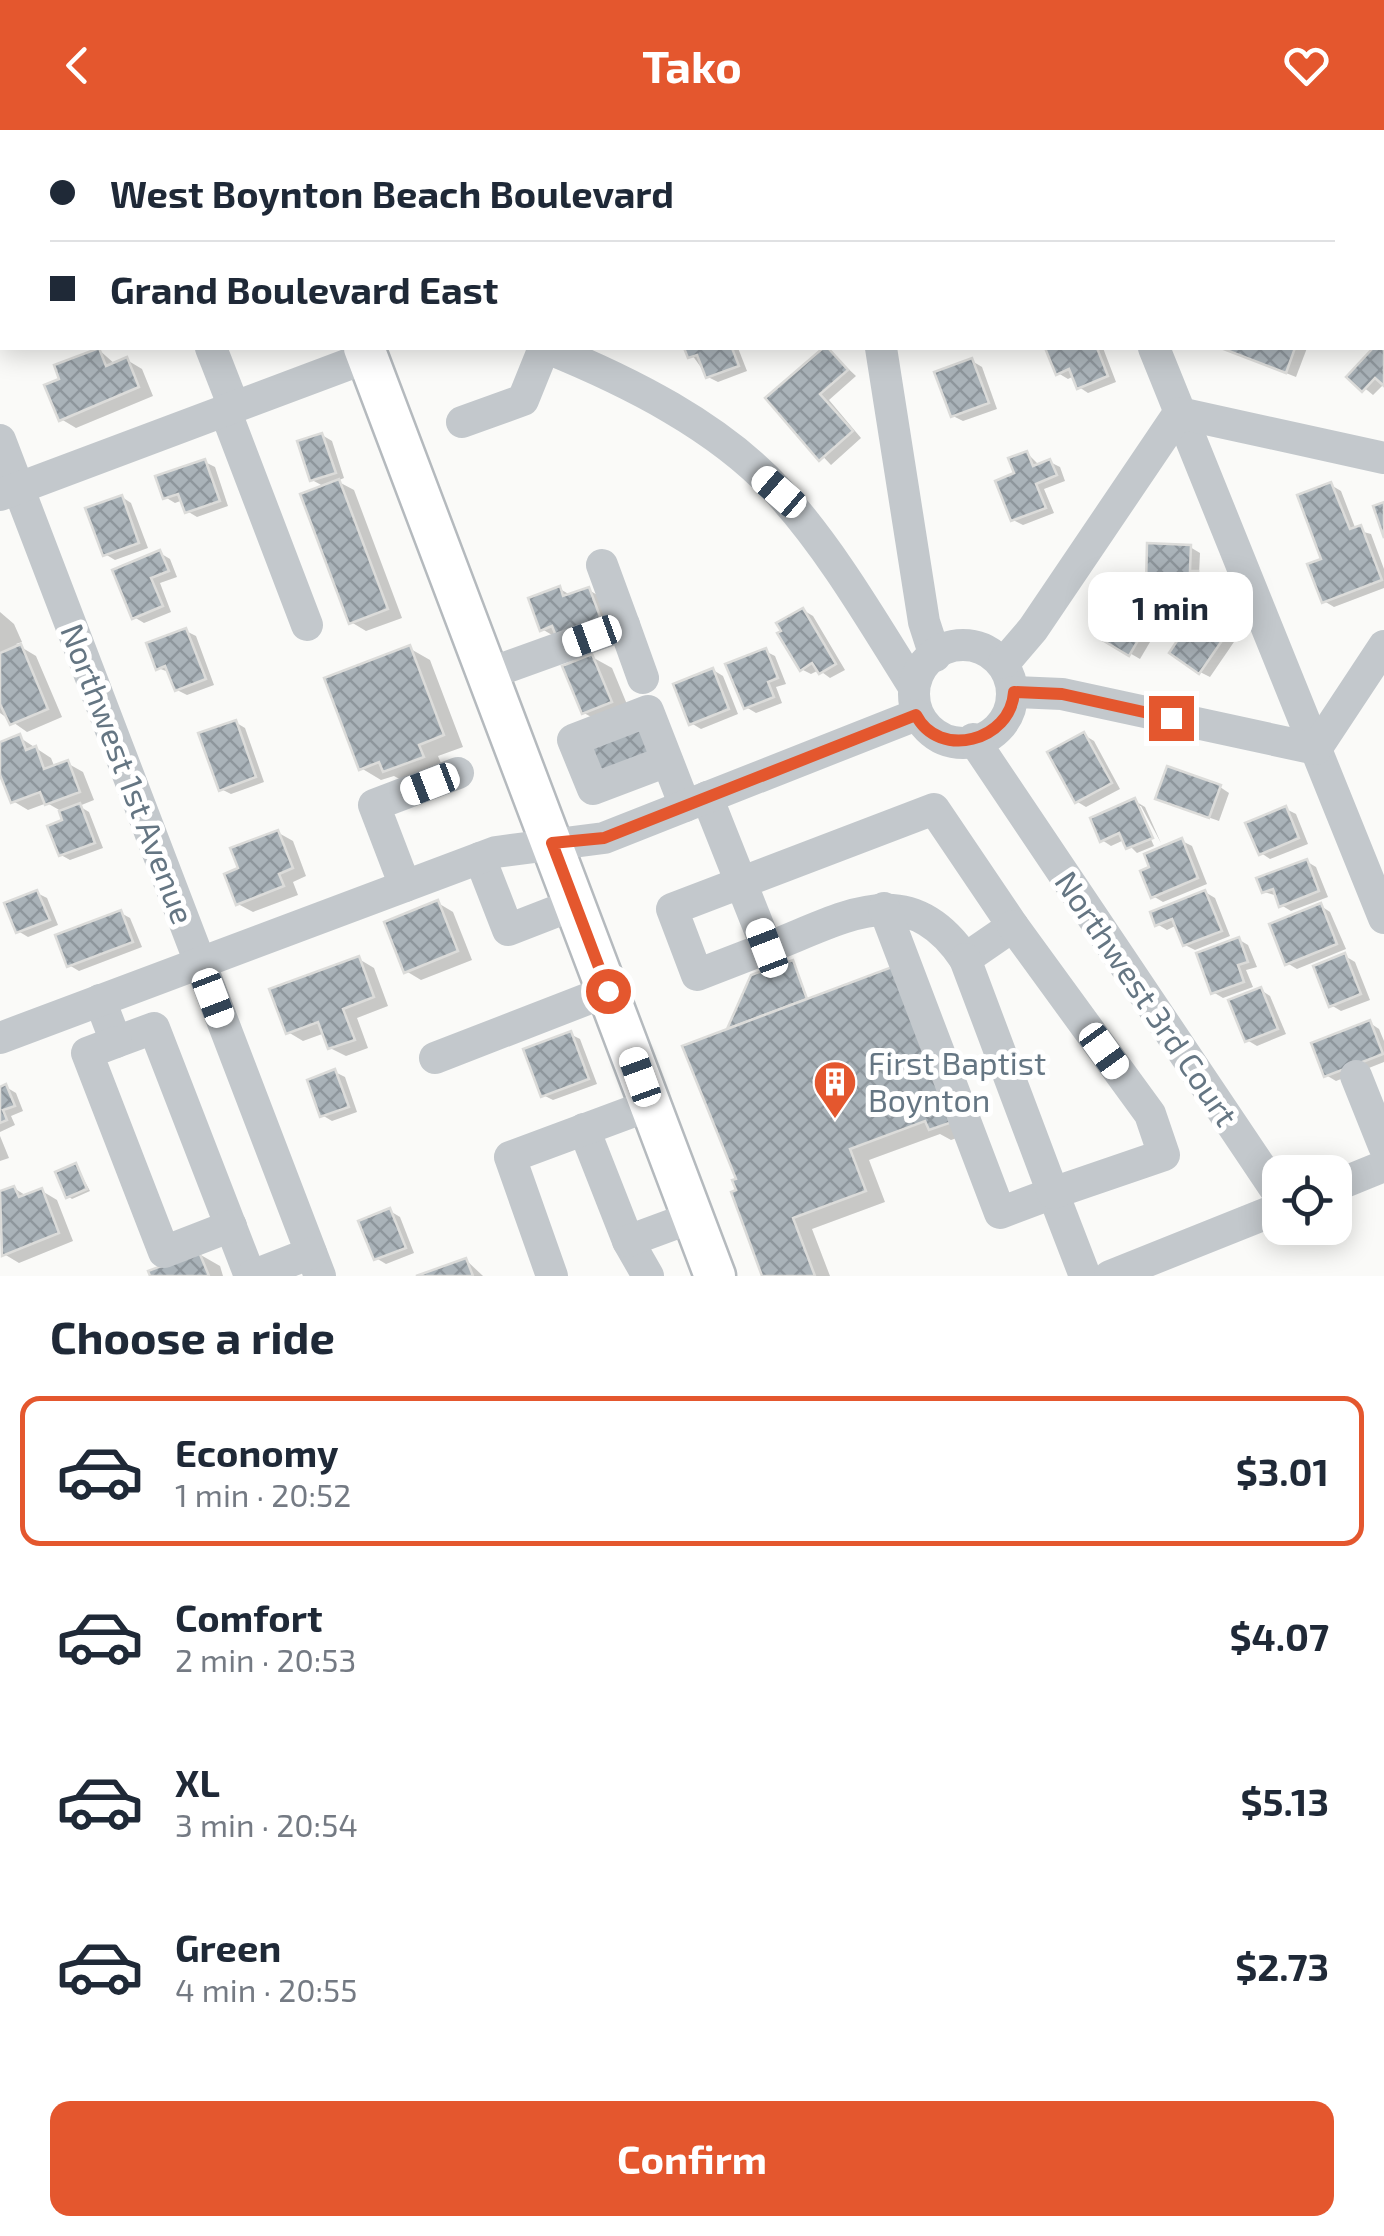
<!DOCTYPE html>
<meta charset="utf-8">
<style>
body{margin:0;font-family:"Exo 2",sans-serif;background:#f6f6f7;color:#1f2937;height:100vh;display:flex;flex-direction:column;font-size:38px;white-space:nowrap}
*{box-sizing:border-box;margin:0}
p{font-size:32px;color:#747a83}
.icon{flex:none;width:55px;height:55px;fill:none;stroke:currentColor;stroke-width:2;stroke-linecap:round;stroke-linejoin:round}
.map{position:relative;height:1146px;overflow:hidden}
.sheet{display:flex;flex-direction:column;background:#fff;flex:1}
.sheet>*{flex:none}
.top-card{position:absolute;left:0px;top:0px;width:1385px;height:220px;box-shadow:0 5px 25px #0003;display:grid;align-content:center;height:220px;padding:0 50px;background:#fff}
.fabs{position:absolute;left:1262px;top:1025px;display:grid;gap:20px}
.fabs a{display:grid;place-items:center;width:90px;height:90px;border-radius:20px;background:#fff;box-shadow:0 5px 25px #0003;font-size:50px}
.end{position:absolute;width:45px;height:45px;margin:-22px;border:12px solid #e4572e;background:#fff;box-shadow:0 0 0 5px #fff}
.from{border-radius:50%}
.bubble{position:absolute;height:70px;border-radius:20px;background:#fff;box-shadow:0 5px 25px #0003;font-size:32px;font-weight:700;line-height:70px;text-align:center}
.car{position:absolute;width:30px;height:60px;margin:-30px -15px;border-radius:12px;box-shadow:0 0 8px 2px #0007;background:linear-gradient(#fff 24%,#345 0 40%,#fff 0 76%,#345 0 86%,#fff 0)}
.top-card b{display:flex;align-items:center;gap:35px;height:95px;font-size:38px}
.top-card b+b{border-top:2px solid #e0e1e3}
.top-card i{width:25px;height:25px;background:#1f2937}
ul{padding:0;list-style:none}
li{display:flex;align-items:center;gap:30px;height:150px;margin:0 20px 15px;padding:0 30px;border:5px solid transparent;border-radius:20px}
li div{flex:1}
li b{display:block;font-size:38px}
li em{font-style:normal;font-weight:700}
li.current{border-color:#e4572e}
li>.icon{width:90px;height:90px;stroke-width:1.5}
h2{padding:0 50px;font-size:45px;line-height:120px}
.cta{display:flex;gap:20px;margin-top:auto;padding:20px 50px}
.cta a{flex:1;height:115px;border-radius:20px;background:#e4572e;color:#fff;font-size:40px;font-weight:700;line-height:115px;text-align:center}
header{display:flex;justify-content:space-between;align-items:center;height:130px;padding:0 50px;background:#e4572e;color:#fff;font-size:45px;font-weight:700}
.map>svg:first-child{display:block}
.shadow{fill:#0003}
.building{fill:url(#building-cross-hatch);stroke:#dcdcda;stroke-width:2.5}
.lines{fill:none;stroke-linecap:round;stroke-linejoin:round}
.major-casing{stroke:#b5babe;stroke-width:45}
.minor{stroke:#c3c8cc;stroke-width:32}
.major{stroke:#fff;stroke-width:40}
.route{stroke:#e4572e;stroke-width:12}
.labels{text-anchor:middle;stroke-width:10;stroke-linejoin:round;paint-order:stroke}
.street-label{font-size:32px;fill:#657683;stroke:#fff}
.poi-label{font-size:32px;fill:#657683;stroke:#fff;text-anchor:start}
</style>
<header><svg class="icon" aria-label="back" viewBox="0 0 24 24"><path d="M15 5l-7 7 7 7"/></svg>Tako<svg class="icon" aria-label="heart" viewBox="0 0 24 24"><path d="M12 20l-8-8c-3-5 5-10 8-4 3-6 11-1 8 4z"/></svg></header>
<div class="map">
<svg width="1384" height="1146" viewBox="0 0 1384 1146">
<defs>
<pattern id="building-cross-hatch" width="8" height="8" patternUnits="userSpaceOnUse" patternTransform="scale(2.5)"><rect width="8" height="8" fill="#aab3b9"/><path d="M0 0l8 8M0 8l8-8" fill="none" stroke="#8e969c"/></pattern>
</defs>
<rect width="100%" height="100%" fill="#fafaf8"/>
<!-- shadow -->
<g class="shadow">
<path d="M 0,0 L 5,2 L 0,89 Z"/>
<path d="M 597,0 L 656,0 L 657,2 L 598,2 Z"/>
<path d="M 966,0 L 1026,0 L 1027,2 L 967,2 Z"/>
<path d="M 1384,210 L 1384,254 L 1373,265 L 1350,246 L 1377,218 L 1382,218 Z"/>
<path d="M 687,218 L 738,218 L 747,241 L 718,252 L 708,247 Z"/>
<path d="M 826,218 L 856,246 L 829,270 L 861,308 L 831,335 L 768,268 Z"/>
<path d="M 1047,218 L 1103,218 L 1116,252 L 1088,263 L 1079,257 L 1074,246 L 1068,249 L 1058,243 Z"/>
<path d="M 1223,218 L 1307,218 L 1296,247 Z"/>
<path d="M 98,219 L 116,235 L 127,230 L 142,239 L 153,266 L 76,298 L 61,289 L 63,250 Z"/>
<path d="M 972,231 L 982,237 L 997,279 L 963,291 L 953,286 Z"/>
<path d="M 322,305 L 332,311 L 344,348 L 337,351 L 354,360 L 402,488 L 366,501 L 351,492 L 325,357 L 312,350 Z"/>
<path d="M 1027,323 L 1040,336 L 1050,332 L 1060,337 L 1065,351 L 1044,359 L 1054,383 L 1023,395 L 1013,390 L 1017,344 Z"/>
<path d="M 205,332 L 215,337 L 228,376 L 197,387 L 187,381 L 183,370 L 175,373 L 165,367 Z"/>
<path d="M 1331,355 L 1341,361 L 1356,400 L 1371,404 L 1384,439 L 1384,458 L 1334,477 L 1324,471 Z"/>
<path d="M 122,367 L 131,373 L 148,418 L 115,430 L 105,424 Z"/>
<path d="M 1190,417 L 1200,423 L 1199,444 L 1207,449 L 1207,461 L 1158,459 L 1148,454 Z"/>
<path d="M 160,423 L 170,429 L 177,447 L 160,453 L 171,482 L 144,493 L 134,487 Z"/>
<path d="M 1132,456 L 1170,478 L 1140,529 L 1102,507 Z"/>
<path d="M 560,459 L 572,466 L 589,460 L 609,472 L 620,501 L 562,511 L 542,499 Z"/>
<path d="M 803,480 L 813,486 L 845,540 L 830,548 L 819,540 L 811,544 L 801,539 Z"/>
<path d="M 0,482 L 14,494 L 22,512 L 16,514 L 36,526 L 62,587 L 27,602 L 0,583 Z"/>
<path d="M 1208,490 L 1236,509 L 1210,547 L 1200,542 Z"/>
<path d="M 186,501 L 196,506 L 214,555 L 187,565 L 177,560 L 171,543 L 158,538 Z"/>
<path d="M 409,518 L 430,530 L 463,617 L 438,626 L 443,638 L 405,652 L 394,646 L 381,650 L 361,638 Z"/>
<path d="M 765,521 L 775,526 L 786,554 L 776,557 L 782,573 L 756,583 L 746,577 Z"/>
<path d="M 592,527 L 612,538 L 631,584 L 604,594 L 584,583 Z"/>
<path d="M 713,540 L 723,546 L 738,584 L 701,599 L 691,593 Z"/>
<path d="M 235,592 L 245,598 L 264,652 L 231,664 L 221,659 Z"/>
<path d="M 1084,605 L 1094,611 L 1120,659 L 1086,677 L 1076,671 Z"/>
<path d="M 19,607 L 51,628 L 55,638 L 67,633 L 83,642 L 94,670 L 79,676 L 89,682 L 103,718 L 70,730 L 61,725 L 66,692 L 61,681 L 47,673 L 28,680 L 13,671 L 0,644 L 0,614 Z"/>
<path d="M 1220,657 L 1229,663 L 1219,691 L 1168,673 Z"/>
<path d="M 1135,671 L 1145,677 L 1161,713 L 1141,676 L 1136,676 L 1154,716 L 1137,723 L 1124,710 L 1111,716 L 1102,710 Z"/>
<path d="M 1286,679 L 1296,684 L 1308,714 L 1270,729 L 1261,723 Z"/>
<path d="M 277,702 L 293,711 L 306,746 L 293,752 L 298,765 L 253,782 L 238,774 L 241,740 Z"/>
<path d="M 1182,711 L 1192,716 L 1207,754 L 1163,772 L 1153,766 Z"/>
<path d="M 1306,731 L 1316,737 L 1328,767 L 1291,781 L 1281,775 L 1278,766 L 1264,762 Z"/>
<path d="M 1205,762 L 1215,768 L 1230,806 L 1195,820 L 1185,815 L 1177,795 L 1167,800 L 1157,794 Z"/>
<path d="M 37,763 L 47,768 L 58,795 L 28,807 L 18,801 Z"/>
<path d="M 438,773 L 453,782 L 472,830 L 421,850 L 406,841 Z"/>
<path d="M 1321,776 L 1330,782 L 1346,819 L 1297,839 L 1287,833 Z"/>
<path d="M 121,783 L 130,788 L 142,817 L 79,841 L 69,835 Z"/>
<path d="M 1238,809 L 1248,815 L 1257,837 L 1246,840 L 1253,857 L 1223,868 L 1213,862 Z"/>
<path d="M 1345,826 L 1355,832 L 1370,870 L 1341,881 L 1331,875 Z"/>
<path d="M 359,829 L 374,838 L 388,876 L 357,888 L 368,918 L 346,926 L 330,918 L 325,903 L 303,911 L 288,902 Z"/>
<path d="M 792,833 L 809,871 L 977,1001 L 951,1010 L 940,1004 L 869,1030 L 885,1072 L 812,1099 L 830,1146 L 764,1146 L 739,1062 L 730,898 Z"/>
<path d="M 1261,860 L 1270,866 L 1286,904 L 1257,916 L 1247,910 Z"/>
<path d="M 1370,893 L 1379,899 L 1384,911 L 1384,932 L 1336,951 L 1326,945 Z"/>
<path d="M 570,904 L 580,909 L 597,954 L 553,970 L 543,965 Z"/>
<path d="M 335,942 L 345,947 L 357,982 L 332,991 L 322,985 Z"/>
<path d="M 6,957 L 16,963 L 23,981 L 11,986 L 15,995 L 0,1002 L 0,960 Z"/>
<path d="M 0,1006 L 9,1028 L 0,1031 Z"/>
<path d="M 76,1035 L 90,1061 L 72,1069 L 68,1066 Z"/>
<path d="M 14,1058 L 28,1067 L 42,1061 L 57,1070 L 73,1111 L 19,1133 L 4,1124 L 0,1064 Z"/>
<path d="M 390,1081 L 400,1087 L 414,1123 L 386,1134 L 376,1128 Z"/>
<path d="M 199,1124 L 220,1136 L 223,1146 L 153,1146 Z"/>
<path d="M 466,1130 L 483,1146 L 423,1146 Z"/>
</g>
<!-- building -->
<g class="building">
<path d="M 1202,0 L 1265,0 L 1266,2 L 1203,2 Z"/>
<path d="M 1384,206 L 1384,256 L 1375,248 L 1362,262 L 1346,247 L 1373,218 L 1382,218 Z"/>
<path d="M 99,218 L 106,236 L 127,227 L 139,257 L 59,291 L 44,255 L 59,249 L 54,235 Z"/>
<path d="M 684,218 L 732,218 L 739,236 L 706,248 L 697,225 L 688,228 Z"/>
<path d="M 823,218 L 828,218 L 848,240 L 820,264 L 853,301 L 819,331 L 765,268 Z"/>
<path d="M 1045,218 L 1097,218 L 1108,246 L 1077,259 L 1069,239 L 1056,245 Z"/>
<path d="M 1221,218 L 1295,218 L 1286,243 Z"/>
<path d="M 972,228 L 989,273 L 951,287 L 934,242 Z"/>
<path d="M 322,303 L 336,343 L 310,351 L 297,311 Z"/>
<path d="M 1027,321 L 1033,336 L 1050,329 L 1057,345 L 1036,354 L 1046,378 L 1011,391 L 995,351 L 1014,343 L 1008,328 Z"/>
<path d="M 205,329 L 220,371 L 185,383 L 178,364 L 163,369 L 155,346 Z"/>
<path d="M 339,349 L 388,479 L 349,494 L 300,364 Z"/>
<path d="M 1331,352 L 1350,399 L 1361,395 L 1382,450 L 1322,473 L 1307,434 L 1321,429 L 1297,365 Z"/>
<path d="M 122,365 L 139,413 L 103,426 L 85,378 Z"/>
<path d="M 1384,372 L 1384,408 L 1373,376 Z"/>
<path d="M 1147,413 L 1191,415 L 1190,441 L 1198,441 L 1198,457 L 1146,455 Z"/>
<path d="M 160,420 L 169,441 L 151,448 L 163,476 L 132,489 L 112,440 Z"/>
<path d="M 1131,453 L 1161,471 L 1129,526 L 1099,508 Z"/>
<path d="M 560,456 L 563,466 L 589,457 L 601,489 L 556,506 L 552,496 L 540,501 L 528,468 Z"/>
<path d="M 803,478 L 836,534 L 819,544 L 812,533 L 800,541 L 777,503 L 781,501 L 776,493 Z"/>
<path d="M 1197,481 L 1228,502 L 1199,544 L 1169,523 Z"/>
<path d="M 186,498 L 206,549 L 175,561 L 165,536 L 156,540 L 146,513 Z"/>
<path d="M 21,514 L 48,579 L 10,595 L 0,574 L 0,523 Z"/>
<path d="M 410,515 L 444,605 L 419,615 L 424,627 L 383,642 L 379,632 L 359,640 L 324,548 Z"/>
<path d="M 766,518 L 778,548 L 768,552 L 774,567 L 744,579 L 725,534 Z"/>
<path d="M 592,524 L 612,572 L 582,584 L 562,536 Z"/>
<path d="M 713,538 L 729,579 L 689,595 L 673,554 Z"/>
<path d="M 236,590 L 256,647 L 219,661 L 198,603 Z"/>
<path d="M 643,599 L 653,622 L 592,646 L 579,614 Z"/>
<path d="M 1084,602 L 1112,653 L 1075,673 L 1047,622 Z"/>
<path d="M 20,604 L 26,620 L 36,616 L 44,639 L 68,630 L 80,662 L 45,675 L 40,662 L 11,673 L 0,645 L 0,612 Z"/>
<path d="M 1167,636 L 1221,655 L 1209,688 L 1155,669 Z"/>
<path d="M 1135,668 L 1153,708 L 1126,719 L 1119,703 L 1100,712 L 1090,688 Z"/>
<path d="M 80,673 L 95,713 L 59,726 L 47,696 L 62,690 L 59,681 Z"/>
<path d="M 1286,676 L 1299,708 L 1259,725 L 1245,693 Z"/>
<path d="M 278,700 L 293,738 L 279,744 L 284,756 L 236,775 L 224,744 L 238,738 L 230,718 Z"/>
<path d="M 1182,708 L 1198,748 L 1151,768 L 1140,741 L 1149,737 L 1144,724 Z"/>
<path d="M 1307,729 L 1319,761 L 1279,777 L 1273,759 L 1262,763 L 1256,748 Z"/>
<path d="M 37,760 L 50,790 L 16,803 L 4,773 Z"/>
<path d="M 1205,760 L 1222,801 L 1183,816 L 1172,789 L 1155,796 L 1150,782 Z"/>
<path d="M 438,770 L 458,821 L 404,843 L 384,792 Z"/>
<path d="M 1321,773 L 1337,814 L 1285,835 L 1269,794 Z"/>
<path d="M 121,780 L 133,812 L 67,837 L 55,805 Z"/>
<path d="M 1239,807 L 1248,832 L 1238,835 L 1244,852 L 1211,864 L 1196,823 Z"/>
<path d="M 1345,823 L 1361,864 L 1329,877 L 1313,836 Z"/>
<path d="M 359,826 L 374,867 L 343,879 L 355,910 L 328,919 L 318,892 L 286,904 L 269,859 Z"/>
<path d="M 793,830 L 807,869 L 727,899 L 751,845 Z"/>
<path d="M 900,834 L 958,990 L 929,1000 L 925,991 L 850,1019 L 866,1061 L 793,1088 L 815,1146 L 762,1146 L 731,1062 L 736,1060 L 732,1050 L 736,1049 L 682,916 Z"/>
<path d="M 1261,857 L 1278,899 L 1245,912 L 1228,870 Z"/>
<path d="M 1370,890 L 1383,924 L 1324,947 L 1311,913 Z"/>
<path d="M 571,901 L 589,949 L 541,967 L 523,919 Z"/>
<path d="M 335,939 L 349,977 L 320,987 L 307,950 Z"/>
<path d="M 6,954 L 15,976 L 3,980 L 7,990 L 0,993 L 0,957 Z"/>
<path d="M 76,1033 L 87,1059 L 66,1068 L 55,1042 Z"/>
<path d="M 14,1056 L 19,1067 L 42,1058 L 59,1103 L 2,1126 L 0,1061 Z"/>
<path d="M 390,1078 L 406,1118 L 374,1130 L 358,1091 Z"/>
<path d="M 199,1122 L 209,1146 L 150,1146 L 148,1141 Z"/>
<path d="M 466,1128 L 473,1146 L 416,1146 Z"/>
</g>
<g class="lines">
<!-- major casing -->
<g class="major-casing">
<g id="major">
<path d="M 272,0 L 273,2"/>
<path d="M 364,218 L 715,1146"/>
</g>
</g>
<!-- minor -->
<g class="minor">
<path d="M 846,0 L 846,2"/>
<path d="M 1069,0 L 1070,2"/>
<path d="M 1325,0 L 1327,2"/>
<path d="M 815,2 L 821,0"/>
<path d="M 1382,80 L 1384,82"/>
<path d="M 211,218 L 234,277"/>
<path d="M 547,218 C 628,251 719,296 779,362 C 831,419 873,492 914,557"/>
<path d="M 881,218 L 924,492 L 935,526"/>
<path d="M 1154,218 L 1384,788"/>
<path d="M 225,280 L 307,495"/>
<path d="M 462,292 L 523,270 L 544,218"/>
<path d="M 0,310 L 320,1146"/>
<path d="M 0,365 L 368,227"/>
<path d="M 624,495 L 643,548"/>
<circle cx="963" cy="564" r="49"/>
<path d="M 1004,533 L 1033,499 L 1179,283 L 1384,328"/>
<path d="M 488,544 L 624,495 L 602,435"/>
<path d="M 1014,562 L 1062,564 L 1316,619 L 1384,516"/>
<path d="M 973,609 L 1280,1066"/>
<path d="M 667,631 L 593,659 L 573,610 L 648,581 L 685,676"/>
<path d="M 707,667 L 767,818 C 843,789 908,744 965,829 L 1013,796 L 934,679 L 672,779 L 697,845 L 767,818"/>
<path d="M 480,728 L 508,800 L 575,774"/>
<path d="M 405,756 L 374,675 L 458,643"/>
<path d="M 884,778 L 1000,1083 L 1053,1063 L 1085,1146"/>
<path d="M 965,829 L 1053,1063 L 1164,1025 L 1150,984 L 1013,796"/>
<path d="M 100,870 L 116,912 L 154,898 L 250,1146"/>
<path d="M 0,908 L 496,722 L 604,708 L 916,585"/>
<path d="M 116,912 L 87,923 L 164,1122 L 231,1096"/>
<path d="M 435,928 L 608,861"/>
<path d="M 1356,946 L 1384,1016"/>
<path d="M 584,999 L 628,1111 L 648,1146"/>
<path d="M 1335,1056 L 1384,1036"/>
<path d="M 628,1111 L 693,1087"/>
<path d="M 252,1146 L 311,1123"/>
<path d="M 552,1146 L 510,1027 L 650,975"/>
<path d="M 1110,1146 L 1280,1078"/>
</g>
<!-- major -->
<use href="#major" class="major"/>
</g>
<g class="lines">
<!-- route -->
<path class="route" d="M 608,861 L 552,713 L 604,708 L 916,585 C 939,630 1011,611 1014,562 L 1062,564 L 1171,588"/>
</g>
<!-- icons -->
<defs>
<g id="building-pin" transform="scale(2.25)"><path d="M0 17L-7.5 6A9.5 9.5 0 1 1 7.5 6Z" fill="#e4572e" stroke="#fff"/><path d="M-4-6H4V6H1V3H-1V6H-4ZM-2.5-4.3h1.7v1.8h-1.7ZM.8-4.3h1.7v1.8H.8ZM-2.5-1h1.7V.8h-1.7ZM.8-1h1.7V.8H.8Z" fill="#fff"/></g>
</defs>
<g fill-rule="evenodd">
<use href="#building-pin" x="835" y="952"/>
</g>
<g class="labels">
<!-- street labels -->
<g class="street-label">
<text transform="translate(127 644) rotate(69)" y="11">Northwest 1st Avenue</text>
<text transform="translate(1146 869) rotate(56)" y="11">Northwest 3rd Court</text>
</g>
<!-- poi labels -->
<g class="poi-label">
<text x="868" y="945">First Baptist<tspan x="868" dy="37">Boynton</tspan></text>
</g>
</g>
</svg>
<div class="fabs">
<a><svg class="icon" aria-label="locate" viewBox="0 0 24 24"><circle cx="12" cy="12" r="6"/><path d="M12 2v4M12 18v4M2 12h4M18 12h4"/></svg></a>
</div>
<i class="end from" style="left:608px;top:861px"></i>
<i class="end" style="left:1171px;top:588px"></i>
<div class="bubble" style="left:1088px;top:442px;width:165px">1 min</div>
<i class="car" style="left:779px;top:362px;rotate:311deg"></i>
<i class="car" style="left:592px;top:506px;rotate:250deg"></i>
<i class="car" style="left:430px;top:654px;rotate:249deg"></i>
<i class="car" style="left:767px;top:818px;rotate:339deg"></i>
<i class="car" style="left:213px;top:868px;rotate:159deg"></i>
<i class="car" style="left:1104px;top:921px;rotate:144deg"></i>
<i class="car" style="left:640px;top:947px;rotate:340deg"></i>
<div class="top-card">
<b><i class="from"></i>West Boynton Beach Boulevard</b>
<b><i></i>Grand Boulevard East</b>
</div>
</div>
<section class="sheet">
<h2>Choose a ride</h2>
<ul>
<li class="current"><svg class="icon" aria-label="car" viewBox="0 0 24 24"><path d="M5 17H2v-5l4-1 3-4h7l3 4 3 1v5h-3M9 17h6M6 11h13"/><circle cx="7" cy="17" r="2"/><circle cx="17" cy="17" r="2"/></svg><div><b>Economy</b><p>1 min · 20:52</p></div><em>$3.01</em></li>
<li><svg class="icon" aria-label="car" viewBox="0 0 24 24"><path d="M5 17H2v-5l4-1 3-4h7l3 4 3 1v5h-3M9 17h6M6 11h13"/><circle cx="7" cy="17" r="2"/><circle cx="17" cy="17" r="2"/></svg><div><b>Comfort</b><p>2 min · 20:53</p></div><em>$4.07</em></li>
<li><svg class="icon" aria-label="car" viewBox="0 0 24 24"><path d="M5 17H2v-5l4-1 3-4h7l3 4 3 1v5h-3M9 17h6M6 11h13"/><circle cx="7" cy="17" r="2"/><circle cx="17" cy="17" r="2"/></svg><div><b>XL</b><p>3 min · 20:54</p></div><em>$5.13</em></li>
<li><svg class="icon" aria-label="car" viewBox="0 0 24 24"><path d="M5 17H2v-5l4-1 3-4h7l3 4 3 1v5h-3M9 17h6M6 11h13"/><circle cx="7" cy="17" r="2"/><circle cx="17" cy="17" r="2"/></svg><div><b>Green</b><p>4 min · 20:55</p></div><em>$2.73</em></li>
</ul>
<div class="cta"><a>Confirm</a></div>
</section>
